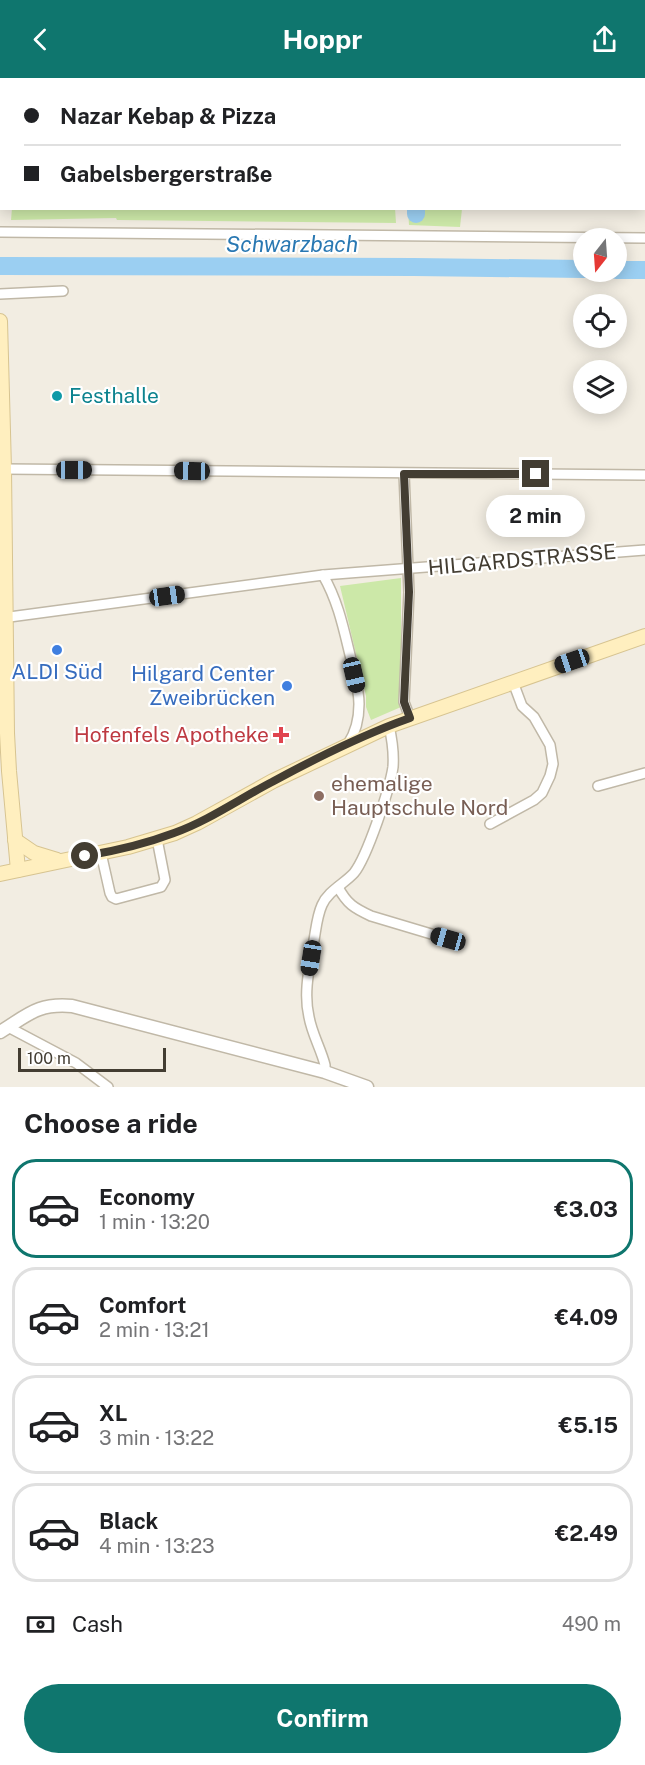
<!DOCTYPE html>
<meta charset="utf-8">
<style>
body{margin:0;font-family:"Public Sans",sans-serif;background:#f2f2f2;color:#202124;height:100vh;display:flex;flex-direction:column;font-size:22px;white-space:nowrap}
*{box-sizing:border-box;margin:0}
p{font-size:20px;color:#757577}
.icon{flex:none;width:33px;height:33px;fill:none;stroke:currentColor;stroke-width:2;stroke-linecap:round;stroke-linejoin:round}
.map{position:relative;height:1009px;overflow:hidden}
.drawer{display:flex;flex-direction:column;background:#fff;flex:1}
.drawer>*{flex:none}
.banner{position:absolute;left:0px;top:0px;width:645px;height:132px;box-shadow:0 3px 15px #0003;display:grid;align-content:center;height:132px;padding:0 24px;background:#fff}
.needle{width:39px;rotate:197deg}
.fabs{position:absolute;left:573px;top:150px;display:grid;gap:12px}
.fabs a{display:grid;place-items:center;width:54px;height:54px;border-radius:50%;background:#fff;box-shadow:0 3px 15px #0003;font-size:30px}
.scale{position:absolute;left:18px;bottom:15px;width:148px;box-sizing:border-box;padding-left:6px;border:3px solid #433d32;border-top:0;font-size:16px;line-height:21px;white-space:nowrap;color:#433d32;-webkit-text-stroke:4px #fff;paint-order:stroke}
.end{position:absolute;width:27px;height:27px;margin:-14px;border:8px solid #433d32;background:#fff;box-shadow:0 0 0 3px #fff}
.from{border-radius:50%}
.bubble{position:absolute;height:42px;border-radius:21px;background:#fff;box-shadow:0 3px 15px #0003;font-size:20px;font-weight:700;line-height:42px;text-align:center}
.car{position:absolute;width:18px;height:36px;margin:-18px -9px;border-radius:8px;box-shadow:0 0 4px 2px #0007;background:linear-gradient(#222 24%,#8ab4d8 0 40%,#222 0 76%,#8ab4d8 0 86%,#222 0)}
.banner b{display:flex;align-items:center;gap:21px;height:57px;font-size:22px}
.banner b+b{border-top:2px solid #e0e0e0}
.banner i{width:15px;height:15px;background:#202124}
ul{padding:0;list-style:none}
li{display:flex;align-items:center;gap:18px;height:99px;margin:0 12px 9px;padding:0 12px;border:3px solid #e0e0e0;border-radius:24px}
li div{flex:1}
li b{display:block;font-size:22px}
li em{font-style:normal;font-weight:700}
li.selected{border-color:#0f766e}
li>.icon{width:54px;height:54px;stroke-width:1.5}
h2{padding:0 24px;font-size:27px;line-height:72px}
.pay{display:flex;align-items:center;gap:15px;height:66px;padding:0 24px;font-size:22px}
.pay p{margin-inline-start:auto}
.cta{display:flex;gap:12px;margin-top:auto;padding:12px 24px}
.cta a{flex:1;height:69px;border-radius:36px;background:#0f766e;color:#fff;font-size:24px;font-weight:700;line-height:69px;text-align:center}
header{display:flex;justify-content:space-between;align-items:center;height:78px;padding:0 24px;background:#0f766e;color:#fff;font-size:27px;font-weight:700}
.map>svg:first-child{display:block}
.green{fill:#cce8a8}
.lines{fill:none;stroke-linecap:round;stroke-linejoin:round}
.river{stroke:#9bcff2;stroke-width:18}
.minor-casing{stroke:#c0b8a7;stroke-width:12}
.tertiary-casing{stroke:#c0b8a7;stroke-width:15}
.secondary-casing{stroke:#d7c491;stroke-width:16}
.minor{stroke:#fff;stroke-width:9}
.tertiary{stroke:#fff;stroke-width:12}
.secondary{stroke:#ffefbf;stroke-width:14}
.route{stroke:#433d32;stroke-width:8}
.culture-dot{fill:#0f9aa8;stroke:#fff;stroke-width:2}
.shop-dot{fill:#3f7fe0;stroke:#fff;stroke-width:2}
.health-dot{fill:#e0444e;stroke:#fff;stroke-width:2}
.education-dot{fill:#8d6e63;stroke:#fff;stroke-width:2}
.labels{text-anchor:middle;stroke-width:4.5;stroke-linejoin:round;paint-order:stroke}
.culture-label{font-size:21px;fill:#0d838f;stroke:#fff;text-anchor:start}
.street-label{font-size:21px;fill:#433d32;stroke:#fff}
.shop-label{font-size:21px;fill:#366cbe;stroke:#fff}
.health-label{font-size:21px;fill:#be3a42;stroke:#fff;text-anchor:end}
.education-label{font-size:21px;fill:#785e54;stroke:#fff;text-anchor:start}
.water-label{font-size:22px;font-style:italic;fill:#2978b2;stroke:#fff}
</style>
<header><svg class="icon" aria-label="back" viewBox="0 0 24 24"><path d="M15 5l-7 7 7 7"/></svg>Hoppr<svg class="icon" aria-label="share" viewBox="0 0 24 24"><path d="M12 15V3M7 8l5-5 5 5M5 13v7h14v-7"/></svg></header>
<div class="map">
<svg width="645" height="1009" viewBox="0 0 645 1009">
<rect width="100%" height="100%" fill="#f2ede2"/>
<!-- green -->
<g class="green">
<path d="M 134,0 L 381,0 L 384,1 L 134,2 Z"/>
<path d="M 587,0 L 645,0 L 645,34 L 644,34 L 644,2 L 586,1 Z"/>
<path d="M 12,130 L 395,130 L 396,145 L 117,142 L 116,140 L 11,142 Z"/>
<path d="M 408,131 L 462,131 L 460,149 L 409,147 Z"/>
<path d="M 401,500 L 401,629 L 371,642 L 366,629 L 366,618 L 340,508 Z"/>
</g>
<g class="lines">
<!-- river -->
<g class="river">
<path d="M 275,0 L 277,2"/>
<path d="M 343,0 L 345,2"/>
<path d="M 416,136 L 416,130"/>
<path d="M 0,188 L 414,189 L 584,191"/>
<path d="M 616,192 L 645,192"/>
</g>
<!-- minor casing -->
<g class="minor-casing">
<g id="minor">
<path d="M 0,154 L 645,160"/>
<path d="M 0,216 L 63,213"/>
<path d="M 4,391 L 645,397"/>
<path d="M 404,396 L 409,514 L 404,624 L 410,640"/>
<path d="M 323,497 C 339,525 344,553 352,585 C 355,599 359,612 359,626 C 359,641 356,654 348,666"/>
<path d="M 2,540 L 323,497 L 645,472"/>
<path d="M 598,708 L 645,695"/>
<path d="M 490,746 L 534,722 L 542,715 L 550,698 L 553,686 L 550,667 L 534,639 L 522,628 L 513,604"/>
<path d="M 101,775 L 110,815 L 112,819 L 116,821 L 161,809 L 165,802 L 157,761"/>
<path d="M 338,809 C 347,826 354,830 371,838 L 448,861"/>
<path d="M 8,949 L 76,985 L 108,1009"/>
<path d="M 325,994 L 325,987 C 321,971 312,956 309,939 C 303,914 310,887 314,862 C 316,851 317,838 322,827 C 328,813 344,806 354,795 C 367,779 390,710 393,689 C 394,675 392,661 389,648"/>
</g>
</g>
<!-- tertiary casing -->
<g class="tertiary-casing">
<path id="tertiary" d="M 0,954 C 28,937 37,925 72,928 L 325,994 L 367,1009"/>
</g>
<!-- secondary casing -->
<g class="secondary-casing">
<g id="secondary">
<path d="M 10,2 L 10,0"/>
<path d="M 0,99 L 2,86"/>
<path d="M 0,243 L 4,391 L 7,655 L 9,693 L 18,792"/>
<path d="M 15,762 L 34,775 L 57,782"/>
<path d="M 0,796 L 128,769 L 175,755 L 197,745 L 273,703 L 389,648 L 645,558"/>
</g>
</g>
<!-- minor -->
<use href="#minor" class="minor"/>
<!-- tertiary -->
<use href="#tertiary" class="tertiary"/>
<!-- secondary -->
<use href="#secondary" class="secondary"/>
</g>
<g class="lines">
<!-- route -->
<path class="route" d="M 85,778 C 115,773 145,766 174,755 C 208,743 239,721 272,704 C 316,680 362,657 410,640 L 404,624 L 409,514 L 404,396 L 536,396"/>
</g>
<!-- markers -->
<circle class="culture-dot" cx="57" cy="318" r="6"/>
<g class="shop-dot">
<circle cx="57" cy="572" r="6"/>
<circle cx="287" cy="608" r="6"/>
</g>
<path class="health-dot" d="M278 648h6v6h6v6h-6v6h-6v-6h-6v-6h6z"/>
<circle class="education-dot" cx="319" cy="718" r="6"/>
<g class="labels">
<!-- culture labels -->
<g class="culture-label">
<text x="69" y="325">Festhalle</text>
</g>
<!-- street labels -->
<g class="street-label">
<text transform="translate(522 482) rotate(-5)" y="7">HILGARDSTRASSE</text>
</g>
<!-- shop labels -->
<g class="shop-label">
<text x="57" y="601">ALDI Süd</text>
<text x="275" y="603" text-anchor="end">Hilgard Center<tspan x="275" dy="24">Zweibrücken</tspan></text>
</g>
<!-- health labels -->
<g class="health-label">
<text x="269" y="664">Hofenfels Apotheke</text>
</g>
<!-- education labels -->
<g class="education-label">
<text x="331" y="713">ehemalige<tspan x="331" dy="24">Hauptschule Nord</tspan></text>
</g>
<!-- water labels -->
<g class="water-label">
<text x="292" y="174">Schwarzbach</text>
</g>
</g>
</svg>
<div class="fabs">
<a><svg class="needle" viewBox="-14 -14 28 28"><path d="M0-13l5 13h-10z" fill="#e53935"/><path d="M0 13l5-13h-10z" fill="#757577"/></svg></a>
<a><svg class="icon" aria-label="locate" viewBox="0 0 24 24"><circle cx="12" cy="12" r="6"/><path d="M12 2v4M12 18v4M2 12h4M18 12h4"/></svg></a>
<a><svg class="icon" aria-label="layers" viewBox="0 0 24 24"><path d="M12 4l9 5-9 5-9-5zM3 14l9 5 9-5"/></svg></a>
</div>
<div class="scale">100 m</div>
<i class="end from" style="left:85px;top:778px"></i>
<i class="end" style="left:536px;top:396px"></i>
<div class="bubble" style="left:486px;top:417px;width:99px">2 min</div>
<i class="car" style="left:74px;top:392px;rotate:90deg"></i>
<i class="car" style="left:192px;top:393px;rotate:271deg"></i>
<i class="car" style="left:167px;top:518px;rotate:82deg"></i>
<i class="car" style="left:572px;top:583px;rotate:251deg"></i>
<i class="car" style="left:354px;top:597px;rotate:167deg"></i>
<i class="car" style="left:448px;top:861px;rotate:286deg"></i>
<i class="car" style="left:311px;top:880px;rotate:189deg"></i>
<div class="banner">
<b><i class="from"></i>Nazar Kebap &amp; Pizza</b>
<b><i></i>Gabelsbergerstraße</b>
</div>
</div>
<section class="drawer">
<h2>Choose a ride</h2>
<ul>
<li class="selected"><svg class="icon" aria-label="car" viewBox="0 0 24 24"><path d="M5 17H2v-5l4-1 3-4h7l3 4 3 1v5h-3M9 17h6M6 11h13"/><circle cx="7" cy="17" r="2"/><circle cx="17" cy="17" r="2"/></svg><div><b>Economy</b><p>1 min · 13:20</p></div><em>€3.03</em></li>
<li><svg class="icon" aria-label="car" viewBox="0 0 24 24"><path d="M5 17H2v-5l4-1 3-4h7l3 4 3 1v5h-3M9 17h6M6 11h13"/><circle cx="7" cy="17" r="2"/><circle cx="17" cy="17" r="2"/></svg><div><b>Comfort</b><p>2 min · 13:21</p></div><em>€4.09</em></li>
<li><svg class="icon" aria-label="car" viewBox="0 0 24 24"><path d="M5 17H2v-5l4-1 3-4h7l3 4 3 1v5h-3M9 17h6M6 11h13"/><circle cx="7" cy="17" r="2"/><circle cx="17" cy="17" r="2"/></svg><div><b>XL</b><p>3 min · 13:22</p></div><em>€5.15</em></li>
<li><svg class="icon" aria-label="car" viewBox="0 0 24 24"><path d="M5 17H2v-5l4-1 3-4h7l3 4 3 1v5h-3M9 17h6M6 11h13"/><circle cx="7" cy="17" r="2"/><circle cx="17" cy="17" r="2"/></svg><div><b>Black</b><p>4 min · 13:23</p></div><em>€2.49</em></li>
</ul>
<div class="pay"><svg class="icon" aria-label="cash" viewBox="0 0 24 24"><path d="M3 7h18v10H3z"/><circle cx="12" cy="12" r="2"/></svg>Cash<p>490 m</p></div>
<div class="cta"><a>Confirm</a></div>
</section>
